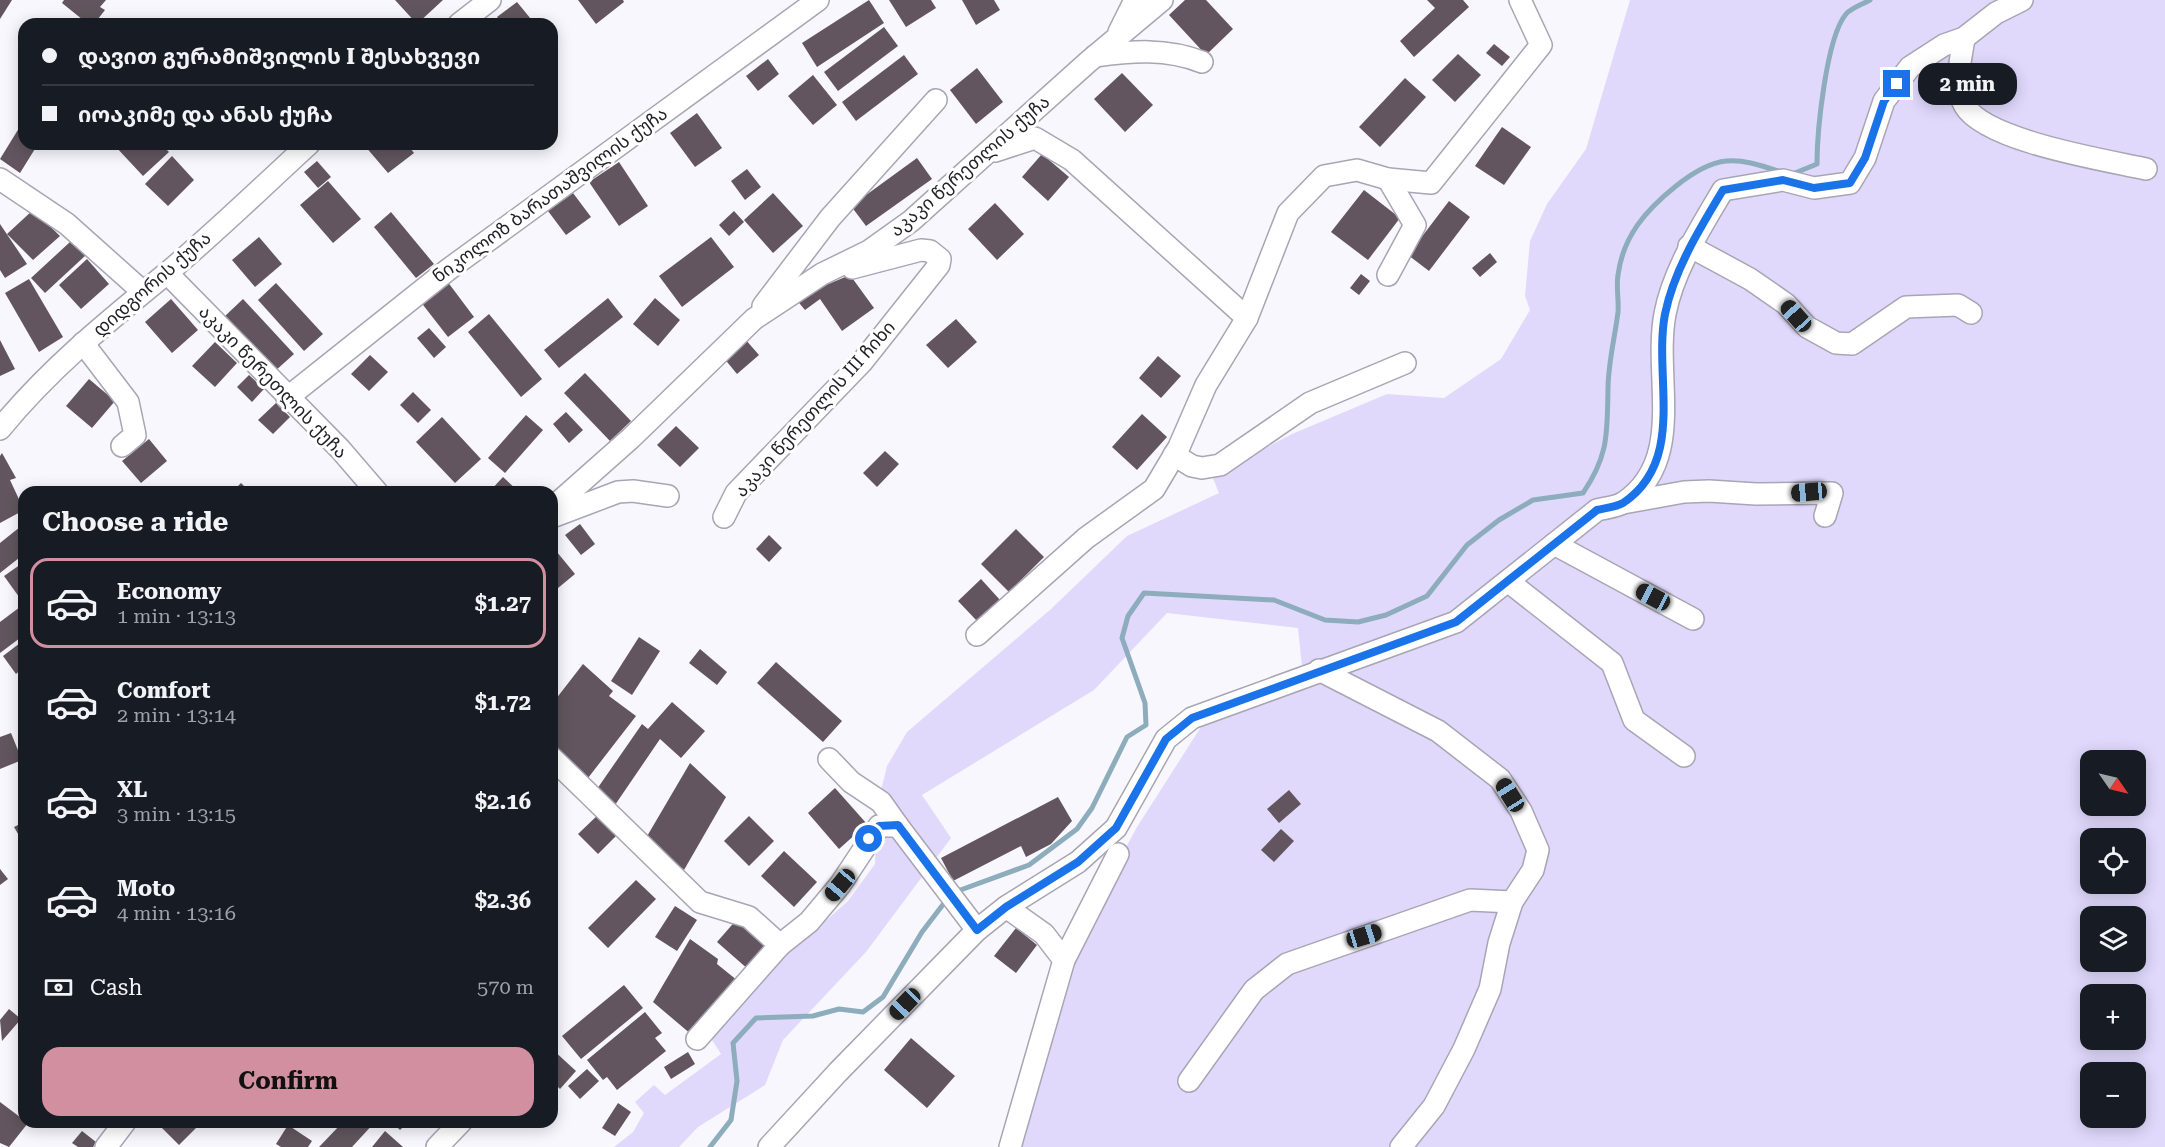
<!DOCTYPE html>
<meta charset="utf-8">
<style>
body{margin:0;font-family:"Roboto Serif","Noto Sans Georgian",serif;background:#242831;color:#f1f3f6;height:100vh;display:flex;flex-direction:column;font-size:22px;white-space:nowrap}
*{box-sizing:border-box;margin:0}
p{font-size:20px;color:#9ea1a6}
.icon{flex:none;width:33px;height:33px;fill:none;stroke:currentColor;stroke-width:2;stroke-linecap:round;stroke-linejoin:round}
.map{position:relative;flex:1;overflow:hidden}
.drawer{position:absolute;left:18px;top:486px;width:540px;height:642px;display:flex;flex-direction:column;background:#171b24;border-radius:18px;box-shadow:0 3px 15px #0003}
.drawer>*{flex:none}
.top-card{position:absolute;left:18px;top:18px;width:540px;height:132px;border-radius:18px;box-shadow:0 3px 15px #0003;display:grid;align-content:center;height:132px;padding:0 24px;background:#171b24}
.needle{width:39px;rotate:124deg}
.fabs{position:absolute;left:2080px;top:750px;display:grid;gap:12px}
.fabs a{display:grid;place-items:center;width:66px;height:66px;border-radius:12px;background:#171b24;box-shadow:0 3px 15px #0003;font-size:30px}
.end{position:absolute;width:27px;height:27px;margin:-14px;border:8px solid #1a73e8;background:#fff;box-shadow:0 0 0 3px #fff}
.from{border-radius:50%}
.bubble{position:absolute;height:42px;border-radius:18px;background:#171b24;box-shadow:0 3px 15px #0003;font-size:20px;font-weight:700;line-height:42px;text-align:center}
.car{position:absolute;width:18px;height:36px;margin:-18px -9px;border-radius:8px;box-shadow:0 0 4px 2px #0007;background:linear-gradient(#222 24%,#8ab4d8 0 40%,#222 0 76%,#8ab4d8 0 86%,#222 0)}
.top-card b{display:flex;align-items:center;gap:21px;height:57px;font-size:22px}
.top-card b+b{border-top:2px solid #363941}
.top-card i{width:15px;height:15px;background:#f1f3f6}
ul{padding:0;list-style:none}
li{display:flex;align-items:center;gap:18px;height:90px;margin:0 12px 9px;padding:0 12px;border:3px solid transparent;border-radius:18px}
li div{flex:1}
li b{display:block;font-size:22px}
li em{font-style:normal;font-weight:700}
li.on{border-color:#d28f9f}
li>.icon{width:54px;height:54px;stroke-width:1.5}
h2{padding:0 24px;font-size:27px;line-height:72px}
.pay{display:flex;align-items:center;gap:15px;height:66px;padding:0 24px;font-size:22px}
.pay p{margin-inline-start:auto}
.action{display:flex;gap:12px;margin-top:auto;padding:12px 24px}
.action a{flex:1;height:69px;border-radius:18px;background:#d28f9f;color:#111;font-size:24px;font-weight:700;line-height:69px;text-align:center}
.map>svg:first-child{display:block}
.green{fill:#e0d9fc;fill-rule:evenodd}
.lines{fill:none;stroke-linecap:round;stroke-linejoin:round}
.stream{stroke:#8dacbc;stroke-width:5}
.building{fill:#62555f}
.minor-casing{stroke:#a8a5b4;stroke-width:24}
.minor{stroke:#fff;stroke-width:21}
.route{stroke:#1a73e8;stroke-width:8}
.labels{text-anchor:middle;stroke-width:6;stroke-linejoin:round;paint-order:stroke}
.street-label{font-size:18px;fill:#201f24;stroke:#fff}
</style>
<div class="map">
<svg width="2165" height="1147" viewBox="0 0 2165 1147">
<rect width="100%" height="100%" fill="#f8f7fd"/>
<!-- green -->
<path class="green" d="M 1630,0 L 2165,0 L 2165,1147 L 1016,1147 L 1075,954 L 1111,875 L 1137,827 L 1222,694 L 1302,667 L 1298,628 L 1167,613 L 1094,690 L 922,795 L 951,838 L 866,952 L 783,1040 L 765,1085 L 698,1127 L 679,1147 L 614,1147 L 633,1132 L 644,1113 L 635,1102 L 654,1085 L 665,1095 L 721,1054 L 710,1037 L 770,970 L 848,901 L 875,864 L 877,807 L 887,766 L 907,732 L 1051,609 L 1127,536 L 1219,493 L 1212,476 L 1292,434 L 1387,394 L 1444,398 L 1501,359 L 1530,310 L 1525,296 L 1530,241 L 1547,204 L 1586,149 ZM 2091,760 L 2136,760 L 2136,806 L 2091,806 ZM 2091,838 L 2136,838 L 2136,884 L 2091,884 ZM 2091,916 L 2136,916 L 2136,962 L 2091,962 ZM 2091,994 L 2136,994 L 2136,1040 L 2091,1040 ZM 2091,1072 L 2136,1072 L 2136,1118 L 2091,1118 Z"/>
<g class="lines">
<!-- stream -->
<g class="stream">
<path d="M 1790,175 L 1817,164 C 1817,132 1826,38 1846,14 C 1851,8 1863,4 1870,0"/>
<path d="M 955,892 L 1029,865 L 1077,829 L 1092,808 L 1127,737 L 1146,725 L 1145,703 L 1122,638 L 1128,616 L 1144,593 L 1274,600 L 1325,620 L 1358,622 L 1386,615 L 1427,596 L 1467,545 L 1499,520 L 1533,500 L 1583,493 C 1609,455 1607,433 1608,389 C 1608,363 1615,337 1618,312 C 1619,300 1616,287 1618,275 C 1623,236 1646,210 1676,186 C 1716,154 1735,156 1781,172"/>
<path d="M 710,1147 L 731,1120 L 737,1081 L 733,1043 L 756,1018 L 813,1016 L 839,1009 L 863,1012 L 883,997 L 922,932 L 948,898"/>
</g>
</g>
<!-- building -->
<g class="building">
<path d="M 0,0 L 12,0 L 0,19 Z"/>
<path d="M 64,0 L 106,0 L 100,7 L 105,10 L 94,24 L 88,24 L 62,3 Z"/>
<path d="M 395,0 L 443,0 L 417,24 Z"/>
<path d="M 578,0 L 623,0 L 624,2 L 596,24 Z"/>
<path d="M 869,0 L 884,23 L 817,67 L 802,43 Z"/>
<path d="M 889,0 L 931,0 L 936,8 L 906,27 Z"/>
<path d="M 962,0 L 994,0 L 1000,10 L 976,25 Z"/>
<path d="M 1185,0 L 1206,0 L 1233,29 L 1206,55 L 1169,15 Z"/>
<path d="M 1427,0 L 1463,0 L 1469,7 L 1414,57 L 1400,41 L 1435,8 Z"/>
<path d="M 517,2 L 535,24 L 502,24 L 497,17 Z"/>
<path d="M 884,27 L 898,46 L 838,91 L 824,72 Z"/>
<path d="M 1494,44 L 1510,57 L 1502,66 L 1486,53 Z"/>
<path d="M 1458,54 L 1481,75 L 1455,102 L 1432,80 Z"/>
<path d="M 904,55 L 918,74 L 856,121 L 842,102 Z"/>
<path d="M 768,59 L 779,74 L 758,91 L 746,76 Z"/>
<path d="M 977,68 L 1003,102 L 976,124 L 950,90 Z"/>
<path d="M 1122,73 L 1153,105 L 1125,132 L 1094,99 Z"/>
<path d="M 813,75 L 837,105 L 813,125 L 788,96 Z"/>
<path d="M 1405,78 L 1426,97 L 1380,147 L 1359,127 Z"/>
<path d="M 697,113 L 722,148 L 695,167 L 670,133 Z"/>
<path d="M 24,120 L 24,144 L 38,144 L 20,173 L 0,159 Z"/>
<path d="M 1502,127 L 1531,147 L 1504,185 L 1475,166 Z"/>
<path d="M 117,144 L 161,144 L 169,152 L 143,176 L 115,146 Z"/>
<path d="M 368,144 L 407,144 L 414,153 L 388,173 L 365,146 Z"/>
<path d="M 1042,154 L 1069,177 L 1048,201 L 1022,177 Z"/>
<path d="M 172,156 L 194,180 L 168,206 L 145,184 Z"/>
<path d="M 917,158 L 932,179 L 866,226 L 851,206 Z"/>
<path d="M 317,161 L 331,177 L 318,188 L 304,172 Z"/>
<path d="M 619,162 L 648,206 L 619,226 L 589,182 Z"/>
<path d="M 747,169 L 761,187 L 745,200 L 731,181 Z"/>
<path d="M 328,181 L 361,219 L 333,243 L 300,205 Z"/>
<path d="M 1364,190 L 1400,218 L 1368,260 L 1331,232 Z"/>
<path d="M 573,193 L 591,217 L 566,235 L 548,211 Z"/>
<path d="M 773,193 L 803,226 L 773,253 L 744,220 Z"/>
<path d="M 1449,201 L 1470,217 L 1429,271 L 1408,255 Z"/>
<path d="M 995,203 L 1024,234 L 997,260 L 968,229 Z"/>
<path d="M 33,210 L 60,236 L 33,260 L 7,234 Z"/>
<path d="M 734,211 L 744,222 L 729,236 L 719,225 Z"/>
<path d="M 391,212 L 434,264 L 416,278 L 374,227 Z"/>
<path d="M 0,224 L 27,264 L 5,278 L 0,270 Z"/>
<path d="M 259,237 L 282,264 L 255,287 L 232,260 Z"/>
<path d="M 711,237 L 734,267 L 682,307 L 659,276 Z"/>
<path d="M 70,242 L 86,255 L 45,293 L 31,278 Z"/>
<path d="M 1490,253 L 1497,262 L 1480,277 L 1472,268 Z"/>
<path d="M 87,259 L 109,284 L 81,309 L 59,285 Z"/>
<path d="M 1361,274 L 1370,281 L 1359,295 L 1350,288 Z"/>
<path d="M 850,275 L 874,308 L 842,331 L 820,299 L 805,310 L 795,298 Z"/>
<path d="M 29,279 L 63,337 L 39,352 L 5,293 Z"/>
<path d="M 447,281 L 474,317 L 448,337 L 420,301 Z"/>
<path d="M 276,283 L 323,334 L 304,351 L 258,300 Z"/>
<path d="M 608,298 L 623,317 L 559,368 L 544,350 Z"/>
<path d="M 655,298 L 680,320 L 658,346 L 633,324 Z"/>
<path d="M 171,299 L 198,330 L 172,353 L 145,322 Z"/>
<path d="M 243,299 L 294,354 L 274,372 L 224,317 Z"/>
<path d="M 489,314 L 542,379 L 521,397 L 468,332 Z"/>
<path d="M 956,319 L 977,342 L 948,368 L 926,345 Z"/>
<path d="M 429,328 L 446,347 L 434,358 L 417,338 Z"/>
<path d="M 745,339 L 759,355 L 737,374 L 723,357 Z"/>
<path d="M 0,340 L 15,369 L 0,376 Z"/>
<path d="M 215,342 L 237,363 L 215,387 L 192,366 Z"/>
<path d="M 370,355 L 388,372 L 369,391 L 351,374 Z"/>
<path d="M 1158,356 L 1181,376 L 1161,398 L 1139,378 Z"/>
<path d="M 585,373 L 631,421 L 610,441 L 564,393 Z"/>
<path d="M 249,375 L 264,389 L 252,402 L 237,387 Z"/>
<path d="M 89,379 L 115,401 L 92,428 L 66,406 Z"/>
<path d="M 413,392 L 431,410 L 418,423 L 400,405 Z"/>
<path d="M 276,403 L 290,417 L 273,434 L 258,420 Z"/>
<path d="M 566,412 L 583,430 L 569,443 L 553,424 Z"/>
<path d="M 1142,414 L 1167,437 L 1137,470 L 1112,447 Z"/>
<path d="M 526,415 L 543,430 L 505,473 L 488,458 Z"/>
<path d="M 442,417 L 481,459 L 455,483 L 416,442 Z"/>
<path d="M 676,426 L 699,448 L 680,467 L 657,445 Z"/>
<path d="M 149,439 L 167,461 L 141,483 L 122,461 Z"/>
<path d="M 885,451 L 899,464 L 877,487 L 863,473 Z"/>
<path d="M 2,453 L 16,478 L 10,480 L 24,510 L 0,523 L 0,456 Z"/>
<path d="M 503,477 L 517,490 L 489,492 Z"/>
<path d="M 241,483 L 250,492 L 232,492 Z"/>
<path d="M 580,524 L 595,544 L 581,555 L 565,535 Z"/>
<path d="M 20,527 L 24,532 L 24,554 L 0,573 L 0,543 Z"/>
<path d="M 1016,529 L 1044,557 L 1009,592 L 981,564 Z"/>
<path d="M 769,535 L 782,548 L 769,562 L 756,549 Z"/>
<path d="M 552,546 L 575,574 L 552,593 Z"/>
<path d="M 24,562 L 24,599 L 22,601 L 4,576 Z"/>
<path d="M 981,579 L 1000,600 L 977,621 L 958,601 Z"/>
<path d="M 24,604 L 24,635 L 0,653 L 0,622 Z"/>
<path d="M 639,637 L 660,651 L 632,695 L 611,681 Z"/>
<path d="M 24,640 L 24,667 L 16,674 L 3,656 Z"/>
<path d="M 700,649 L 727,672 L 717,685 L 689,663 Z"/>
<path d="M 776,662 L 842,721 L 823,742 L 757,683 Z"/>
<path d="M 583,664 L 613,691 L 609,696 L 636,716 L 588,778 L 552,747 L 552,704 Z"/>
<path d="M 672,702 L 705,731 L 681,758 L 660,739 L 615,805 L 597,789 L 642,724 L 648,729 Z"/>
<path d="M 11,733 L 22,760 L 0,769 L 0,737 Z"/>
<path d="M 690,763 L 726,797 L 684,870 L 646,838 Z"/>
<path d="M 835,788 L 867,824 L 839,849 L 808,813 Z"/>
<path d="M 1289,790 L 1301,804 L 1279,823 L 1267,809 Z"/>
<path d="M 1058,797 L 1072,821 L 1051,844 L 1026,857 L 1021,846 L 953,881 L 941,858 Z"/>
<path d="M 601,812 L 620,832 L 598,854 L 578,834 Z"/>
<path d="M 749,816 L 774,841 L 749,866 L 724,841 Z"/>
<path d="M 24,822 L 24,844 L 14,827 Z"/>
<path d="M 1281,829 L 1294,841 L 1274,862 L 1261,850 Z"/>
<path d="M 784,851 L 817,882 L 794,907 L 761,876 Z"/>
<path d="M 0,869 L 8,879 L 0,885 Z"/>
<path d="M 636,880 L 656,899 L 608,948 L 588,928 Z"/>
<path d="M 675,906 L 697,920 L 677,951 L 655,937 Z"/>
<path d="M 738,918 L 770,947 L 749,970 L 717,942 Z"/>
<path d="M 1016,928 L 1037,945 L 1016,973 L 994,956 Z"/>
<path d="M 690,939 L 718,959 L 717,964 L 738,981 L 692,1035 L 653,1002 Z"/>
<path d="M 624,985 L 643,1008 L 581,1059 L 562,1036 Z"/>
<path d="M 9,1009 L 21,1019 L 2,1041 L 0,1020 Z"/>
<path d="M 645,1012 L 662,1033 L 655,1038 L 666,1051 L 617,1090 L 607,1077 L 603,1080 L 587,1060 Z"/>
<path d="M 911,1038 L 955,1076 L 927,1108 L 884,1070 Z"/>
<path d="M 552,1049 L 576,1071 L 560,1089 L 552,1081 Z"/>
<path d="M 688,1052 L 695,1064 L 671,1079 L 664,1067 Z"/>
<path d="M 587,1069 L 599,1081 L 580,1099 L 568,1086 Z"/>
<path d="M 0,1102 L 28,1123 L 9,1147 L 0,1143 Z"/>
<path d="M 618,1103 L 631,1112 L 615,1136 L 602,1128 Z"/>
<path d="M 156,1122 L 202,1122 L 179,1145 Z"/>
<path d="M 343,1122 L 375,1122 L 352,1147 L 319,1147 Z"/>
<path d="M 392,1122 L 408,1122 L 400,1130 Z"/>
<path d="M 288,1125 L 312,1141 L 308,1147 L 281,1147 L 276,1144 Z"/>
<path d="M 82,1131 L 96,1142 L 93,1147 L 78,1147 L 72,1143 Z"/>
<path d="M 385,1131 L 403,1147 L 372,1147 Z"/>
</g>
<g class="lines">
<!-- minor casing -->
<g class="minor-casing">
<g id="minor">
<path d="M 459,24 L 490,0"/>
<path d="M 1119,32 L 1135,0"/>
<path d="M 1964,38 C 1961,60 1953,86 1965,106 C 1986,141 2105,160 2146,169"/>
<path d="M 1095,56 C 1132,51 1166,48 1202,62"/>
<path d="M 995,151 L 1035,138 L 1072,160 L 1247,318"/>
<path d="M 0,179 L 67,224 L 142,291"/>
<path d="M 1689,246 L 1750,279 L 1786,304 L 1807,327 L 1836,343 L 1852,344 L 1906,307 L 1958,305 L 1971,313"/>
<path d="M 167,273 L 340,449 L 377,492"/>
<path d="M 1388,275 L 1415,225 L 1388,179"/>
<path d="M 763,306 L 830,218 L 936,100"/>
<path d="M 83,343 L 128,402 L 135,435 L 122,446"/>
<path d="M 287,398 L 449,269 L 818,0"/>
<path d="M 0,429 C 49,369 107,322 167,273 C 216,232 262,187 309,144"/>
<path d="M 1174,455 L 1192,466 L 1202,468 L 1220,465 L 1310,403 L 1405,363"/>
<path d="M 1623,503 L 1684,492 L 1709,491 L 1756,494 L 1832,493 L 1825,516"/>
<path d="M 552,508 L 631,438 L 754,319 L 822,274 L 869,251 L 911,221 L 1088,62 L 1162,0"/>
<path d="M 552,517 L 618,492 L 633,491 L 668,496"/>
<path d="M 724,517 L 736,493 L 862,362 L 939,265 L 940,259 L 930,251 L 921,250 L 852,268"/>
<path d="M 1554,544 L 1693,619"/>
<path d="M 1509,582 L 1612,663 L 1634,720 L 1684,756"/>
<path d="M 977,635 L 1086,538 L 1154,489 L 1179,447 L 1206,385 L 1247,318 L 1288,213 L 1324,176 L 1357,170 L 1388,179 L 1431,183 L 1541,45 L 1520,0"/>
<path d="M 1319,670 L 1438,731 L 1500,779 L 1521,811 L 1538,850 L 1533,870 L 1512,902 L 1499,943 L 1490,989 L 1464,1049 L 1434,1106 L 1401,1147"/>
<path d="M 552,758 L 700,902 L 749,917 L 780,945 L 809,922 L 840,885 L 879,826 L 898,826 L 977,930"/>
<path d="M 829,759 L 851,782 L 881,802 L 898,826"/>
<path d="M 1006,907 L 1044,934 L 1064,960 L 1010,1147"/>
<path d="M 1064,960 L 1118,854"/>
<path d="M 697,1039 L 780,945"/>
<path d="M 1189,1081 L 1254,990 L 1287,964 L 1470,900 L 1512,902"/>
<path d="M 106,1147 L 125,1122"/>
<path d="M 437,1147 L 461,1122"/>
<path d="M 769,1147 L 838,1072 L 977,930 L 1006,907 L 1078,862 L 1116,828 L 1166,739 L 1192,718 L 1456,622 L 1597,510 C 1605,508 1616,507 1623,503 C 1687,461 1653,377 1665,314 C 1673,271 1701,227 1723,190 L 1783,180 L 1814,188 L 1850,183 L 1865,158 L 1884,101 L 1910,67 L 1944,45 L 1964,38 L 1996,13 L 2022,0"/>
</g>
</g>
<!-- minor -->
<use href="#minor" class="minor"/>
</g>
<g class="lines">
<!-- route -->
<path class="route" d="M 869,839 L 879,826 L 898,825 L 977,930 L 1006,907 L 1078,862 L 1116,828 L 1166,739 L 1192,718 L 1456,622 L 1597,510 C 1605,508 1616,507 1623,503 C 1687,460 1653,377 1665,314 C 1674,270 1700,228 1723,190 L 1783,180 L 1814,188 L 1850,183 L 1865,158 L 1884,101 L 1897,84"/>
</g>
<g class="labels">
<!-- street labels -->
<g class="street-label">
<text transform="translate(970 166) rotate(-41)" y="6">აკაკი წერეთლის ქუჩა</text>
<text transform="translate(550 195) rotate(-36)" y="6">ნიკოლოზ ბარათაშვილის ქუჩა</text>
<text transform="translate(152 284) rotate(-41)" y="6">დიდგორის ქუჩა</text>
<text transform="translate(273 382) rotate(46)" y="6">აკაკი წერეთლის ქუჩა</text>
<text transform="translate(815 409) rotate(-48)" y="6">აკაკი წერეთლის III ჩიხი</text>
</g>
</g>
</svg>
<div class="fabs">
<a><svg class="needle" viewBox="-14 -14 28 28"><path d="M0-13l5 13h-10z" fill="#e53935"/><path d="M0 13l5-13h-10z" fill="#9ea1a6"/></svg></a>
<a><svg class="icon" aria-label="locate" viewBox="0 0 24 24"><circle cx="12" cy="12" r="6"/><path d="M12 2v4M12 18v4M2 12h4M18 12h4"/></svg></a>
<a><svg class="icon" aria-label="layers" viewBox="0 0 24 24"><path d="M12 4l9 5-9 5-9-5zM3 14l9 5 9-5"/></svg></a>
<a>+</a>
<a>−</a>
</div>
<i class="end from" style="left:869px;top:839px"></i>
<i class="end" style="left:1897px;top:84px"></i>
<div class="bubble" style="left:1918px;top:63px;width:99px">2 min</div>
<i class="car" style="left:1796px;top:316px;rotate:318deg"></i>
<i class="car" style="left:1809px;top:492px;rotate:265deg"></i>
<i class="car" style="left:1653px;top:597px;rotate:298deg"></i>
<i class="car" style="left:1510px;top:795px;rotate:328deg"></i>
<i class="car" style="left:840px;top:885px;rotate:220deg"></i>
<i class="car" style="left:1364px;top:936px;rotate:73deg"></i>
<i class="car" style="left:905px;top:1004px;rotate:224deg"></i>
<div class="top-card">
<b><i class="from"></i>დავით გურამიშვილის I შესახვევი</b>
<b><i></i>იოაკიმე და ანას ქუჩა</b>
</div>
<section class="drawer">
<h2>Choose a ride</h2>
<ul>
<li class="on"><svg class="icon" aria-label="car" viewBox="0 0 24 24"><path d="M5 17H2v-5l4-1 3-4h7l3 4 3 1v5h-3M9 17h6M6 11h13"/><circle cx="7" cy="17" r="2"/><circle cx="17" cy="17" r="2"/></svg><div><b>Economy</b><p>1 min · 13:13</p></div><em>$1.27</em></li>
<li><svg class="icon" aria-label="car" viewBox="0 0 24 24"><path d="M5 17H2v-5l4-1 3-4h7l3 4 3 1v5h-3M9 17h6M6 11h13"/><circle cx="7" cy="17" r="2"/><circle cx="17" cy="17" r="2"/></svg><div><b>Comfort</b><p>2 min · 13:14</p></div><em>$1.72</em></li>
<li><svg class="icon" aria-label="car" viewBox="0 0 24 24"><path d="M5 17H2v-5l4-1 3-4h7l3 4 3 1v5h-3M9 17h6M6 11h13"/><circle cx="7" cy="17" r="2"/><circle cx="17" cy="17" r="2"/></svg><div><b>XL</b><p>3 min · 13:15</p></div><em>$2.16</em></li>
<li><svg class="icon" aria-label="car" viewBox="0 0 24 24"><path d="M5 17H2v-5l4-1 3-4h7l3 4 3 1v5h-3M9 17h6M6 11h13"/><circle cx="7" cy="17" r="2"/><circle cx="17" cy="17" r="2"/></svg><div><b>Moto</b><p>4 min · 13:16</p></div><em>$2.36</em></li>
</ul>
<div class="pay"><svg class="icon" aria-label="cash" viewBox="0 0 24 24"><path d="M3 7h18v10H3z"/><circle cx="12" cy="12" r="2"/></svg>Cash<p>570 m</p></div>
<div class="action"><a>Confirm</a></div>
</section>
</div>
